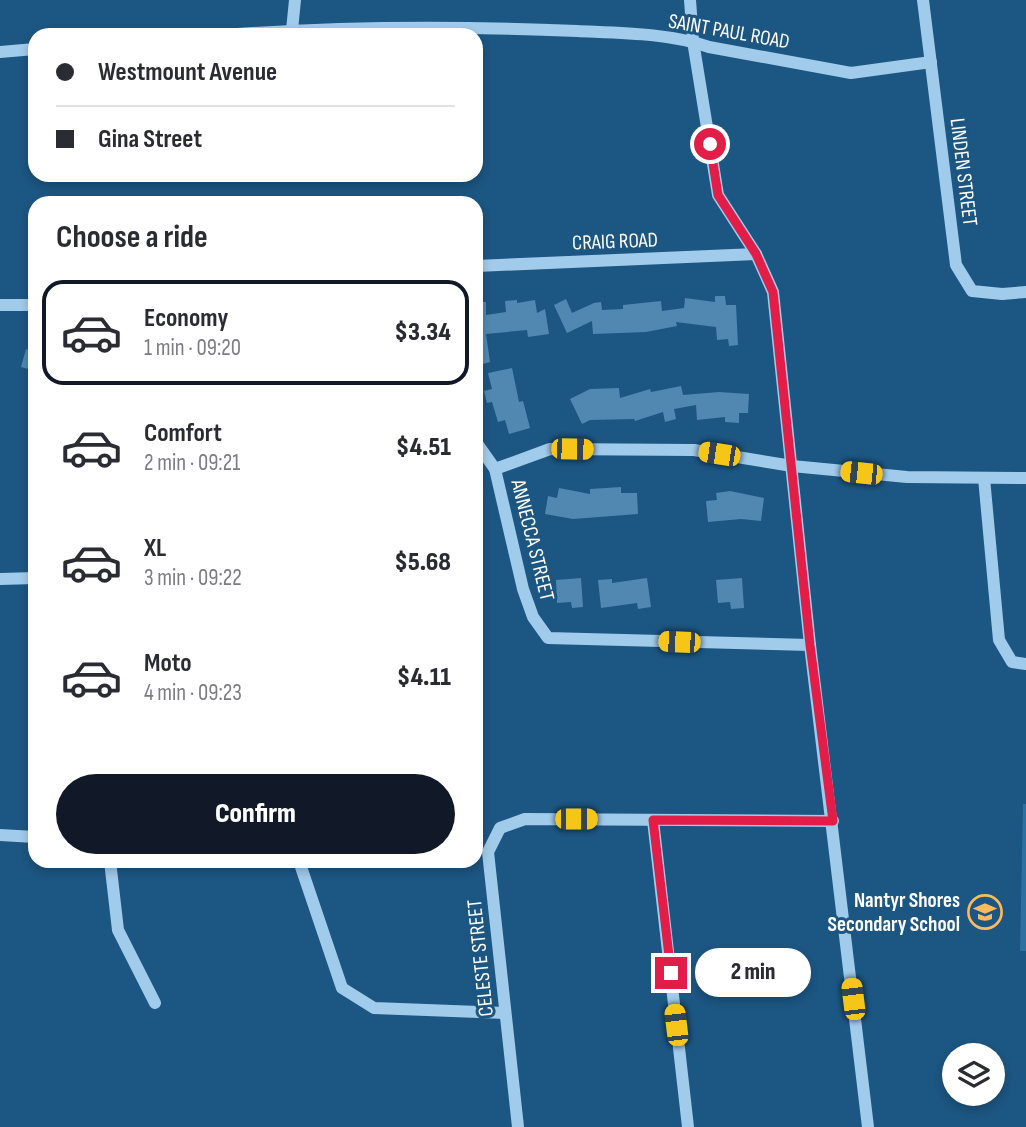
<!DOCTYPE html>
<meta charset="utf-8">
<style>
body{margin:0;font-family:"Sofia Sans Condensed",sans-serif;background:#f7f7f7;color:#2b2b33;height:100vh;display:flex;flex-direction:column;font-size:26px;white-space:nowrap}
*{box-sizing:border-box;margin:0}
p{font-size:23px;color:#7c7c81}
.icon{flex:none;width:38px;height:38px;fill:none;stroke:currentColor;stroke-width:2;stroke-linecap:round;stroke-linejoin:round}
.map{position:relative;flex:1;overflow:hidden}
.details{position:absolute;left:28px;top:196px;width:455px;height:672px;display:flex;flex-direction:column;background:#fff;border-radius:21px;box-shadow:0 4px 10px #0003}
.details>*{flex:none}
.hud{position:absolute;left:28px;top:28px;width:455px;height:154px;border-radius:21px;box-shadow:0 4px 10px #0003;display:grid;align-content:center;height:154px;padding:0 28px;background:#fff}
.tools{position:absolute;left:942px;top:1043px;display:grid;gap:14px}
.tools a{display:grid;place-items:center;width:63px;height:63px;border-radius:50%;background:#fff;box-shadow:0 4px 10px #0003;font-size:35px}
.end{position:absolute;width:32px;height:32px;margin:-16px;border:9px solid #e11d48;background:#fff;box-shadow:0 0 0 4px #fff}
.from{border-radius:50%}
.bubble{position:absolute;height:49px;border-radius:24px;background:#fff;box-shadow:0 4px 10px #0003;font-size:23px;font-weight:800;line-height:49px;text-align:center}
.car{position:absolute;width:21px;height:42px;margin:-21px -10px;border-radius:9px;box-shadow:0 0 5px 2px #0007;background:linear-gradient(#f5c518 24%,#345 0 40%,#f5c518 0 76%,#345 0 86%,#f5c518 0)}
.hud b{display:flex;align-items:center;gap:24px;height:66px;font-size:26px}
.hud b+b{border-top:2px solid #e1e1e2}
.hud i{width:18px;height:18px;background:#2b2b33}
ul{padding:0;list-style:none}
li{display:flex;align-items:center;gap:21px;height:105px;margin:0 14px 10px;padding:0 14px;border:4px solid transparent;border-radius:21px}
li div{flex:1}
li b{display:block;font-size:26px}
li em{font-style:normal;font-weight:800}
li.current{border-color:#111827}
li>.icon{width:63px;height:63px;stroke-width:1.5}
h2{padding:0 28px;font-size:32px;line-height:84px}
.button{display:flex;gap:14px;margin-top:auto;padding:14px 28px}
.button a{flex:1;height:80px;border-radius:42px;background:#111827;color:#fff;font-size:28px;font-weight:800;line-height:80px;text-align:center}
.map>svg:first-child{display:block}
.green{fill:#2f70a1}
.building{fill:#5188b1}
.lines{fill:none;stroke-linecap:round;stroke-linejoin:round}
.minor{stroke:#a1cbea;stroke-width:12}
.route{stroke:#e11d48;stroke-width:9}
.labels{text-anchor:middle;stroke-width:6;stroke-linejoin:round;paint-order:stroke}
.street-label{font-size:21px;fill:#fff;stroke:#1c5682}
.poi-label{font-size:21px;font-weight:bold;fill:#fff;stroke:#1c5682;text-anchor:end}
</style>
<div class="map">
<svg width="1026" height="1127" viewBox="0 0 1026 1127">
<rect width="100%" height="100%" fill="#1c5682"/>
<!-- green -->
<path class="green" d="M 1023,804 L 1026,804 L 1026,951 L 1020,951 Z"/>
<!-- building -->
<g class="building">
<path d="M 715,296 L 725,296 L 726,305 L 736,305 L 738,345 L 729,346 L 728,339 L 717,340 L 716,327 L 676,322 L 677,326 L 646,332 L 593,334 L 592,321 L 567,333 L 554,305 L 566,299 L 572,313 L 594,303 L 601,302 L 602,310 L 623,309 L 623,305 L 661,301 L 662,311 L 684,308 L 685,298 L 715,302 Z"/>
<path d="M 517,300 L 517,303 L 535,300 L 537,313 L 545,309 L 549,334 L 528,337 L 527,330 L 486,334 L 490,362 L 476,366 L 476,302 L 486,302 L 486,315 L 506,312 L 505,301 Z"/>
<path d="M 26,349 L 35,352 L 35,371 L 21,367 Z"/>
<path d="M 512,368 L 519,402 L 523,401 L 530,428 L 509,434 L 505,420 L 498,422 L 492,402 L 487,403 L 484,391 L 492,389 L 488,373 Z"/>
<path d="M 681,386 L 683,395 L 719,392 L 749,394 L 748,413 L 739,413 L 739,423 L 725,422 L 725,417 L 697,420 L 696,405 L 674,409 L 676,419 L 665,422 L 663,412 L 635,421 L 634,419 L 590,420 L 582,424 L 570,399 L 590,389 L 619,388 L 620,398 L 650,389 L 651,392 Z"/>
<path d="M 621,487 L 621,493 L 637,493 L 638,514 L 573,519 L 545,514 L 548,496 L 557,498 L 559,488 L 590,494 L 590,489 Z"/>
<path d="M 730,491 L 764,498 L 761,521 L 741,519 L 708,522 L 706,501 L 717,500 L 716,493 Z"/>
<path d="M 581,578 L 583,607 L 572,608 L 571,602 L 557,603 L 556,580 Z"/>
<path d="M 647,578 L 651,607 L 638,609 L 637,603 L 601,608 L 598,580 L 612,579 L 612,583 Z"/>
<path d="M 742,578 L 744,608 L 731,609 L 730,602 L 718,603 L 716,580 Z"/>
</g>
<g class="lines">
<!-- minor -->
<g class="minor">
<path d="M 690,0 L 693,41 L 718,195 L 756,254 L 773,292 L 810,645 L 868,1127"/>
<path d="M 923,0 L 956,265 L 972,291 L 1002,294 L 1026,292"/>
<path d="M 292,30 L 295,0"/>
<path d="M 225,35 C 342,26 461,26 577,31 C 620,33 669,33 709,47 L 851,73 L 931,62"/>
<path d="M 0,52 L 35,49"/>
<path d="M 476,266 L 756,254"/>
<path d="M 0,305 L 35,305"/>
<path d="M 476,442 L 495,469 L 523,589 L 533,617 L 548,638 L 810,645"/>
<path d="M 495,469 L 550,449 L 694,450 L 792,466 L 907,477 L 1026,478"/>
<path d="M 984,478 L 999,640 L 1012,662 L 1026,664"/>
<path d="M 0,579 L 35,578"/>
<path d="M 653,820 L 688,1127"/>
<path d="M 0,835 L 35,837"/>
<path d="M 110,861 L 118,930 L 155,1003"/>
<path d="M 299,861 L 342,988 L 374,1008 L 505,1013"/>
<path d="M 518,1127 L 488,852 L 500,828 L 525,819 L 833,821"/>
</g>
</g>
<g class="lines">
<!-- route -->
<path class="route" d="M 671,973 L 653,820 L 833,821 L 810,645 L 773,292 L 756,254 L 718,195 L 710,144"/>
</g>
<!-- icons -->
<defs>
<g id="school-ring" transform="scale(1.75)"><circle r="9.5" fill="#1c5682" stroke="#fbba5f" stroke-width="1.5"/><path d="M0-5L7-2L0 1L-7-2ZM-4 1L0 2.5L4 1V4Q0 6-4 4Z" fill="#fbba5f"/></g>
</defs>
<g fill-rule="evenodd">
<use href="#school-ring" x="985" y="912"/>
</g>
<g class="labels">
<!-- street labels -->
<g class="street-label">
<text transform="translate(729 31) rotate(10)" y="7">SAINT PAUL ROAD</text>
<text transform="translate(964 172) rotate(83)" y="7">LINDEN STREET</text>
<text transform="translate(615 241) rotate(-2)" y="7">CRAIG ROAD</text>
<text transform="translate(533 540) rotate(76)" y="7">ANNECCA STREET</text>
<text transform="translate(480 958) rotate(-96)" y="7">CELESTE STREET</text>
</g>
<!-- poi labels -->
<g class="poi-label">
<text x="960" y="907">Nantyr Shores<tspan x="960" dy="24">Secondary School</tspan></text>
</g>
</g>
</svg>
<div class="tools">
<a><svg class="icon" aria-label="layers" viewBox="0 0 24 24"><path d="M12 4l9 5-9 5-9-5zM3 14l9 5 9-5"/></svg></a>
</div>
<i class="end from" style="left:710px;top:144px"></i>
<i class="end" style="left:671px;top:973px"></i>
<div class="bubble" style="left:695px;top:948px;width:116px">2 min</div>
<i class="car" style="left:572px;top:449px;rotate:91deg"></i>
<i class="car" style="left:719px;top:454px;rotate:279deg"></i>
<i class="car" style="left:861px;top:473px;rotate:276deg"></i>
<i class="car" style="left:679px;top:642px;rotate:272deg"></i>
<i class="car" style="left:576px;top:819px;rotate:90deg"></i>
<i class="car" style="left:853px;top:999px;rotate:353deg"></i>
<i class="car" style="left:676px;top:1025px;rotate:353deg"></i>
<div class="hud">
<b><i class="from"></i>Westmount Avenue</b>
<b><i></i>Gina Street</b>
</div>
<section class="details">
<h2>Choose a ride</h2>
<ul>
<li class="current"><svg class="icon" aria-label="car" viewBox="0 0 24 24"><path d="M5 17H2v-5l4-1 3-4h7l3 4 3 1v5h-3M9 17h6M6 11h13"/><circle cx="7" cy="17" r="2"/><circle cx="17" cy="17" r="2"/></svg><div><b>Economy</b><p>1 min · 09:20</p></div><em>$3.34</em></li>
<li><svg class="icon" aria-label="car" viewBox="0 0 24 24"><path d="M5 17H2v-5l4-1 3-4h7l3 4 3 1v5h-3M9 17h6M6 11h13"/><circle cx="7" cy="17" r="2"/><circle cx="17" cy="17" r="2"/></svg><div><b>Comfort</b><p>2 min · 09:21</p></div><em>$4.51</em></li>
<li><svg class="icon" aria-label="car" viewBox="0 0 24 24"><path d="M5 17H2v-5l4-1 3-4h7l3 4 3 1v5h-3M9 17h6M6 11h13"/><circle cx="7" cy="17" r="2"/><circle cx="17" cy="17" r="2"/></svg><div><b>XL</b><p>3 min · 09:22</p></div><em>$5.68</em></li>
<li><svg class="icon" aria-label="car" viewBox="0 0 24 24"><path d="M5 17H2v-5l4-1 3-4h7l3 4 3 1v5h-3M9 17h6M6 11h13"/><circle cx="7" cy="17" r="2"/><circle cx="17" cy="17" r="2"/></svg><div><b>Moto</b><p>4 min · 09:23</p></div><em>$4.11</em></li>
</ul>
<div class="button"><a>Confirm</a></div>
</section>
</div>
